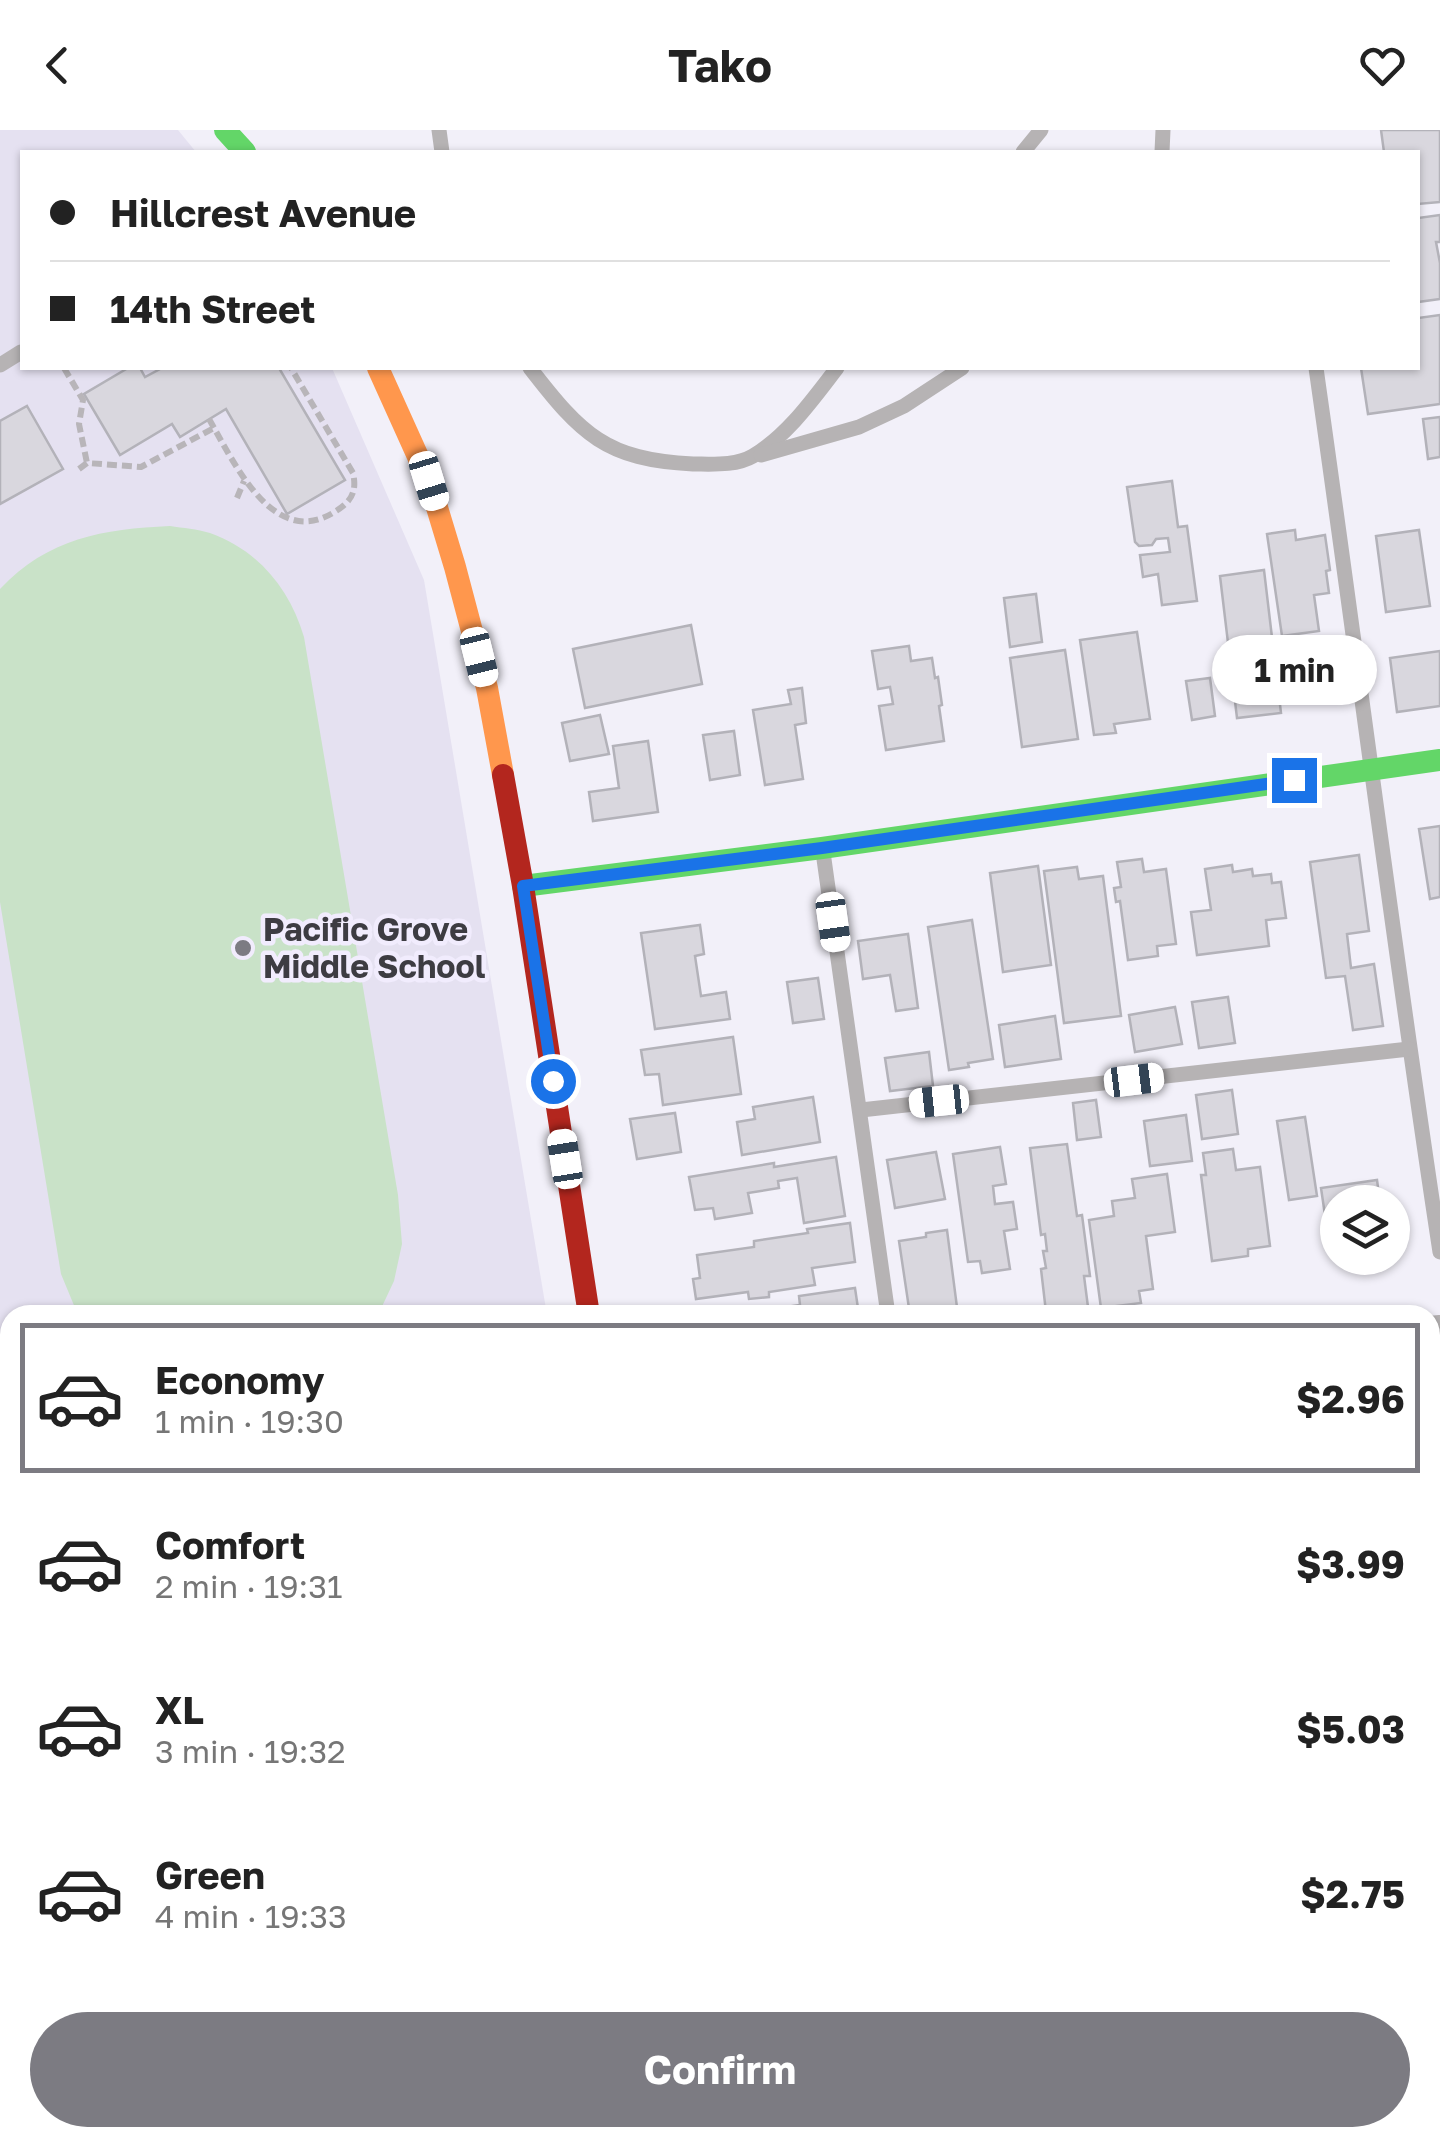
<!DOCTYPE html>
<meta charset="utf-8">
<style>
body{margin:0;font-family:"Golos Text",sans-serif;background:#f2f2f2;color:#222;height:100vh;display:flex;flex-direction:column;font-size:38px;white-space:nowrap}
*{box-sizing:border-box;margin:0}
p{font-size:32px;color:#767676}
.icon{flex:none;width:55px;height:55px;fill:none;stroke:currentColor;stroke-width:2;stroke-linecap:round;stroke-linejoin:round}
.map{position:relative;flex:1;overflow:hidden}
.sheet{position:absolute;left:0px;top:1175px;width:1440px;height:842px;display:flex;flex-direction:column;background:#fff;border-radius:30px 30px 0 0;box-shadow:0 2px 8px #0004}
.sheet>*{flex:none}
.guide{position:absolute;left:20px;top:20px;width:1400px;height:220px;border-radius:0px;box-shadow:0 2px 8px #0004;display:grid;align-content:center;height:220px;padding:0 30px;background:#fff}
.fabs{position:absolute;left:1320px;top:1055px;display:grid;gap:20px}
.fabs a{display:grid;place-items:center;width:90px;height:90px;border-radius:50%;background:#fff;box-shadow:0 2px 8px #0004;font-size:50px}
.end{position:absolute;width:45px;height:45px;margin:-22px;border:12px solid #1a73e8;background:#fff;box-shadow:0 0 0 5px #fff}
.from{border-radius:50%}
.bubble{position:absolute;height:70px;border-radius:35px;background:#fff;box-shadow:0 2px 8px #0004;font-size:32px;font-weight:700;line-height:70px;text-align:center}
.car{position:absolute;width:30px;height:60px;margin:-30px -15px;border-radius:12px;box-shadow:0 0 8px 2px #0007;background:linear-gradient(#fff 24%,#345 0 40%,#fff 0 76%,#345 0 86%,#fff 0)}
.guide b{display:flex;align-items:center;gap:35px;height:95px;font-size:38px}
.guide b+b{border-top:2px solid #e0e0e0}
.guide i{width:25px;height:25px;background:#222}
ul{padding:18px 0 0;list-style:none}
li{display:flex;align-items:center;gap:30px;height:150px;margin:0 20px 15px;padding:0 10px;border:5px solid transparent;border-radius:0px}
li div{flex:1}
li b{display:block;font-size:38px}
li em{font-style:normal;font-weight:700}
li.active{border-color:#7c7b82}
li>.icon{width:90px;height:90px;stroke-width:1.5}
.action{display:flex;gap:20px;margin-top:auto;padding:20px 30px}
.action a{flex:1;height:115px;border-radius:60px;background:#7c7b82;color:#fff;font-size:40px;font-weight:700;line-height:115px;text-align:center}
header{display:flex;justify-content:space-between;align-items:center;height:130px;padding:0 30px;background:#fff;font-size:45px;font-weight:700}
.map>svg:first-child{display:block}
.built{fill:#e5e1f1}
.grass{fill:#c9e2c8}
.building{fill:#d9d7de;stroke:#b3b2b9;stroke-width:2.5}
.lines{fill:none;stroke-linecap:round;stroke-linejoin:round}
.path{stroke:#b8b5b9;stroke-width:6;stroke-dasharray:10 5;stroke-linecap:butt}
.lane{stroke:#b6b3b4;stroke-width:15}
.street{stroke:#b6b3b4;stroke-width:30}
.fast{stroke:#63d668;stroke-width:22}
.slow{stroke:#ff974d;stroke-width:22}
.jam{stroke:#b3261e;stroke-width:22}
.route{stroke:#1a73e8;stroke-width:12}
.poi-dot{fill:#7c7b82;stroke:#f1ecfd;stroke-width:4}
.labels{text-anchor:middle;stroke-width:9;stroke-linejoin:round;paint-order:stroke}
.poi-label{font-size:32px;font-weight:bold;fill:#3d3c42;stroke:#f1ecfd;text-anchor:start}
</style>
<header><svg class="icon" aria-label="back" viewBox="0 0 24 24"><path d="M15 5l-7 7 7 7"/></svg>Tako<svg class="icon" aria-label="heart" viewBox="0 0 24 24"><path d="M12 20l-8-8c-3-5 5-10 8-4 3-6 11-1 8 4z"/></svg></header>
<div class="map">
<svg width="1440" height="2017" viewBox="0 0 1440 2017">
<rect width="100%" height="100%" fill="#f2f0f9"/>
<!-- built -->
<path class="built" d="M 0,0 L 178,0 L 196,22 L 22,22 L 22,238 L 332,238 L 424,450 L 547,1185 L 10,1185 L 10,1981 L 0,1982 Z"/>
<!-- grass -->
<path class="grass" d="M 170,396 C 183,398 197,399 210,403 C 258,420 290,459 304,507 L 398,1065 L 402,1114 L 394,1151 L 378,1185 L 78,1185 L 61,1144 L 0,772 L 0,459 C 48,408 103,399 170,396 Z"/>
<!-- building -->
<g class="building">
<path d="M 1381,0 L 1440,0 L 1440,72 L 1418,74 L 1418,22 L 1384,22 Z"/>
<path d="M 1440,85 L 1440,112 L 1436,112 L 1440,133 L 1440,169 L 1418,172 L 1418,88 Z"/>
<path d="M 1440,185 L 1440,274 L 1368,284 L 1361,238 L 1357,238 L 1418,238 L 1418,188 Z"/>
<path d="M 128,238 L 140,238 L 145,247 L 162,238 L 279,238 L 345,350 L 287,384 L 226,279 L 180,307 L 172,294 L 120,325 L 84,264 Z"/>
<path d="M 27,276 L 63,339 L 0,374 L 0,291 Z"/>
<path d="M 1440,287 L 1440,327 L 1428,329 L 1423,289 Z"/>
<path d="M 1172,351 L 1178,397 L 1187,396 L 1197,471 L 1162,475 L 1158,444 L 1143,447 L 1140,425 L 1170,422 L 1168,408 L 1156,409 L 1152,415 L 1139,416 L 1135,412 L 1127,357 Z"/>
<path d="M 1295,400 L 1296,410 L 1325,405 L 1330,440 L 1326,441 L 1329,463 L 1314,465 L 1319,501 L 1282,506 L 1267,404 Z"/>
<path d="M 1419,400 L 1430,476 L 1386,482 L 1376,406 Z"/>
<path d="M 1264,440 L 1281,583 L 1237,588 L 1220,446 Z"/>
<path d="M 1036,464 L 1042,512 L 1010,517 L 1004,468 Z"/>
<path d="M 691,495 L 702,554 L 585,578 L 573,519 Z"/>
<path d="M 1137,502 L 1150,589 L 1114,594 L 1116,603 L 1094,605 L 1080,510 Z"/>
<path d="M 909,516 L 911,531 L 932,528 L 935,548 L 938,547 L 942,575 L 939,576 L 944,611 L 886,620 L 879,576 L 893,574 L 890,557 L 878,559 L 872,521 Z"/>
<path d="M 1065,520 L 1078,609 L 1022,617 L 1010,528 Z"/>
<path d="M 1440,521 L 1440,576 L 1397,582 L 1390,528 Z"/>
<path d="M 1210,548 L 1215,586 L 1192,590 L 1186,551 Z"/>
<path d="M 802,558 L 806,593 L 795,595 L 803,649 L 765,655 L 753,580 L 791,574 L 788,560 Z"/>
<path d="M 600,585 L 609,624 L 570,631 L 562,593 Z"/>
<path d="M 734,601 L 740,645 L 710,650 L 703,605 Z"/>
<path d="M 648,611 L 658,682 L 593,691 L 589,662 L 619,658 L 613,616 Z"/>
<path d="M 1440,696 L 1440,767 L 1430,769 L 1419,699 Z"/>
<path d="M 1359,725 L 1369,801 L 1347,804 L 1351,838 L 1374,834 L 1383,896 L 1353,900 L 1345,846 L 1326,848 L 1310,732 Z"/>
<path d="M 1142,729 L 1144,742 L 1166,739 L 1176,814 L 1157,816 L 1158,826 L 1128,830 L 1120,771 L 1116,772 L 1114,758 L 1121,757 L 1117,732 Z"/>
<path d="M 1232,735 L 1233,742 L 1252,739 L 1253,746 L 1271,744 L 1272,753 L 1281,752 L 1286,788 L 1266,790 L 1269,816 L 1197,825 L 1191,782 L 1211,780 L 1205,739 Z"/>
<path d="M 1038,736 L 1051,835 L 1003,842 L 990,743 Z"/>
<path d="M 1077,737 L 1079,749 L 1103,746 L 1121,886 L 1064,893 L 1044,741 Z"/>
<path d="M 972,790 L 993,929 L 968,933 L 969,937 L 949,940 L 928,797 Z"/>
<path d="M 700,795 L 704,824 L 695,826 L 701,866 L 726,862 L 730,889 L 655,899 L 641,803 Z"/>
<path d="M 908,804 L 918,878 L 896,881 L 890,845 L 863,849 L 858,811 Z"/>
<path d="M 818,848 L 824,889 L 793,893 L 787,852 Z"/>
<path d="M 1228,867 L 1235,913 L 1199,918 L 1192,872 Z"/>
<path d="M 1175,877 L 1182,914 L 1135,922 L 1129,885 Z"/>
<path d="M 1055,886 L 1061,929 L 1005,937 L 999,895 Z"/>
<path d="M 733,907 L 741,964 L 663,975 L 659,944 L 645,945 L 641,920 Z"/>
<path d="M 929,922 L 933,956 L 890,961 L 885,928 Z"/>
<path d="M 1232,960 L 1238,1004 L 1202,1009 L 1196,965 Z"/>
<path d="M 813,967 L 820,1012 L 742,1025 L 737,992 L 755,989 L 753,977 Z"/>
<path d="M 1096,970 L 1101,1007 L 1077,1010 L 1073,973 Z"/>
<path d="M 675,983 L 681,1022 L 637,1029 L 630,989 Z"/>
<path d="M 1186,985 L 1192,1031 L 1150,1036 L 1144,991 Z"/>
<path d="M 1305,987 L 1317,1066 L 1289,1070 L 1277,991 Z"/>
<path d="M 1067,1014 L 1077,1086 L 1082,1085 L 1090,1146 L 1084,1146 L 1088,1177 L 1046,1182 L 1041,1139 L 1046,1138 L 1043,1121 L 1047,1121 L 1045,1104 L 1041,1105 L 1030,1018 Z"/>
<path d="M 1000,1017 L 1006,1054 L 993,1056 L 995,1074 L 1013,1072 L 1017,1099 L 1004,1101 L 1010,1139 L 982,1143 L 980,1131 L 968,1132 L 953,1024 Z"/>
<path d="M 1233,1019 L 1236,1040 L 1260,1037 L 1270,1116 L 1248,1119 L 1248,1126 L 1212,1131 L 1201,1045 L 1206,1045 L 1203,1023 Z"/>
<path d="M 936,1022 L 945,1069 L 895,1078 L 887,1030 Z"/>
<path d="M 836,1027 L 845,1086 L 804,1093 L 797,1048 L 778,1051 L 779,1058 L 748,1063 L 752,1083 L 715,1089 L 713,1078 L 695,1080 L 689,1047 L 774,1033 L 774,1037 Z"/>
<path d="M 1167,1044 L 1175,1102 L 1146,1106 L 1153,1159 L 1139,1161 L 1141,1173 L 1101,1178 L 1089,1090 L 1114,1086 L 1112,1071 L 1135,1068 L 1132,1049 Z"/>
<path d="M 1377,1050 L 1380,1072 L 1338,1072 L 1338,1126 L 1331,1126 L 1321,1058 Z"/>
<path d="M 850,1093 L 855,1132 L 812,1138 L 815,1155 L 769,1162 L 769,1167 L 749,1169 L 748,1162 L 696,1169 L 693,1149 L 700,1148 L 697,1125 L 754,1117 L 754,1111 L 808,1103 L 807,1099 Z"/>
<path d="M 947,1100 L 958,1185 L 910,1185 L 899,1111 L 926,1107 L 926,1103 Z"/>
<path d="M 855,1158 L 859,1185 L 765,1185 L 764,1180 L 800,1175 L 799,1166 Z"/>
<path d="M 1440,1303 L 1440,1364 L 1430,1366 L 1430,1305 Z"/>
<path d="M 1439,1550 L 1440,1587 L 1430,1589 L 1430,1555 L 1439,1553 Z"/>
<path d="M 1440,1708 L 1440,1797 L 1430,1798 L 1430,1760 L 1439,1759 L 1437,1742 L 1430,1743 L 1430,1709 Z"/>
<path d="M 0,1709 L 10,1779 L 10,1926 L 0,1927 Z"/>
<path d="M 1434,1948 L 1440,1989 L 1440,2017 L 1392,2017 L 1390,2008 L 1430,2008 L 1430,1949 Z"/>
<path d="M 937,2008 L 1081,2008 L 1082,2017 L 939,2017 Z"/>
<path d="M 1298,2008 L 1349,2008 L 1350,2017 L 1299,2017 Z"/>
</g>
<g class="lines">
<!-- path -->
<g class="path">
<path d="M 64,238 L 83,270 L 79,294 L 87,333"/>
<path d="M 209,289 C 234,332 274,422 336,381 C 352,371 357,361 353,343 L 291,238"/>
<path d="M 79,339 L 87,333 L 141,337 L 214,298"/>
<path d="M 237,368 L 244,351"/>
<path d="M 0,1650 L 10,1727"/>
<path d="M 0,1937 L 10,1934"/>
</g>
<!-- lane -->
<g class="lane">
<path d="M 439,0 L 442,22"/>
<path d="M 1023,22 L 1041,0"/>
<path d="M 1162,22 L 1163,0"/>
<path d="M 0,235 L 21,222"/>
<path d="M 530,238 C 581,304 606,330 693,334 C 712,334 736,336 753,326 C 788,305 813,269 837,238"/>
<path d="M 1316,238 C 1358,532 1395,828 1440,1122"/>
<path d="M 761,325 L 859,297 L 904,276 L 962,238"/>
<path d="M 823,722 L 888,1185"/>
<path d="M 861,980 L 1409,919"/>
<path d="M 1430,1527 L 1440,1526"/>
</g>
<!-- street -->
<g class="street">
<path d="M 1430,1201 L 1440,1200"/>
<path d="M 0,1394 L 10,1393"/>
<path d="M 872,2008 L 873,2017"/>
<path d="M 1224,2008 L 1230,2017"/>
</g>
<!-- fast -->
<g class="fast">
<path d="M 225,0 L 245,22"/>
<path d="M 523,756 L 822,718 L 1440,630"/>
</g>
<!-- slow -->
<g class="slow">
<path d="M 378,238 L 429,351 L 455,437 L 487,558 L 503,645"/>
<path d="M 64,2017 L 131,2008"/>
</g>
<!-- jam -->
<g class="jam">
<path d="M 503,645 L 523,756 L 589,1185"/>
<path d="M 1430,1873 L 1440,1873"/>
</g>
</g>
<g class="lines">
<!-- route -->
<path class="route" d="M 553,951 L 523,756 L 822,718 L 1294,650"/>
</g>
<!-- markers -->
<circle class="poi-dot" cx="243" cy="818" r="10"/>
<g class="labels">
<!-- poi labels -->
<g class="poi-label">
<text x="263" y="811">Pacific Grove<tspan x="263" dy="37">Middle School</tspan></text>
</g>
</g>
</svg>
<div class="fabs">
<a><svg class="icon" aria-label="layers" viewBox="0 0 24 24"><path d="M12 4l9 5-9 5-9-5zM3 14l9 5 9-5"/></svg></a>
</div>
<i class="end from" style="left:553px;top:951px"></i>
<i class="end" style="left:1294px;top:650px"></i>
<div class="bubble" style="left:1212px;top:505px;width:165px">1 min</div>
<i class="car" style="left:429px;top:351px;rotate:163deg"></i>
<i class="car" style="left:479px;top:527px;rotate:166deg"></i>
<i class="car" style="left:833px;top:792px;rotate:172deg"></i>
<i class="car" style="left:1134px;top:950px;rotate:83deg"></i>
<i class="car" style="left:939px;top:971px;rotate:264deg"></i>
<i class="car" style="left:565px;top:1029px;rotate:351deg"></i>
<div class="guide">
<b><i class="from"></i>Hillcrest Avenue</b>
<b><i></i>14th Street</b>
</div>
<section class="sheet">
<ul>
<li class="active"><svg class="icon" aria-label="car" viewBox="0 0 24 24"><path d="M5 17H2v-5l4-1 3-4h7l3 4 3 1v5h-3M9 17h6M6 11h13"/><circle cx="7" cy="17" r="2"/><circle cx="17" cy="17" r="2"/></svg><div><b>Economy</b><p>1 min · 19:30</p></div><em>$2.96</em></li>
<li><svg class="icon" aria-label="car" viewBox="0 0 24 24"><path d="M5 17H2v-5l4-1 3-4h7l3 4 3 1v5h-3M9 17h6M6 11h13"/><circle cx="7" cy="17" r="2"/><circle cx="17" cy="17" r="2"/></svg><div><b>Comfort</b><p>2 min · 19:31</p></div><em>$3.99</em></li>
<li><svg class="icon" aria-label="car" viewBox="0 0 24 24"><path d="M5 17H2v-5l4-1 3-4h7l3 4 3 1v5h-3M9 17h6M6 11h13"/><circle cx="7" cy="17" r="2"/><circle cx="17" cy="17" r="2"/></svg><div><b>XL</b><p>3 min · 19:32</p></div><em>$5.03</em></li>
<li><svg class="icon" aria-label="car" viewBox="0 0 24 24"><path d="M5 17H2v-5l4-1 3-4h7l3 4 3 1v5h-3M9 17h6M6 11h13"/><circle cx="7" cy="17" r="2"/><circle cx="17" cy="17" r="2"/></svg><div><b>Green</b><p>4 min · 19:33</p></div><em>$2.75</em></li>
</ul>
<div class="action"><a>Confirm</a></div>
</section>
</div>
